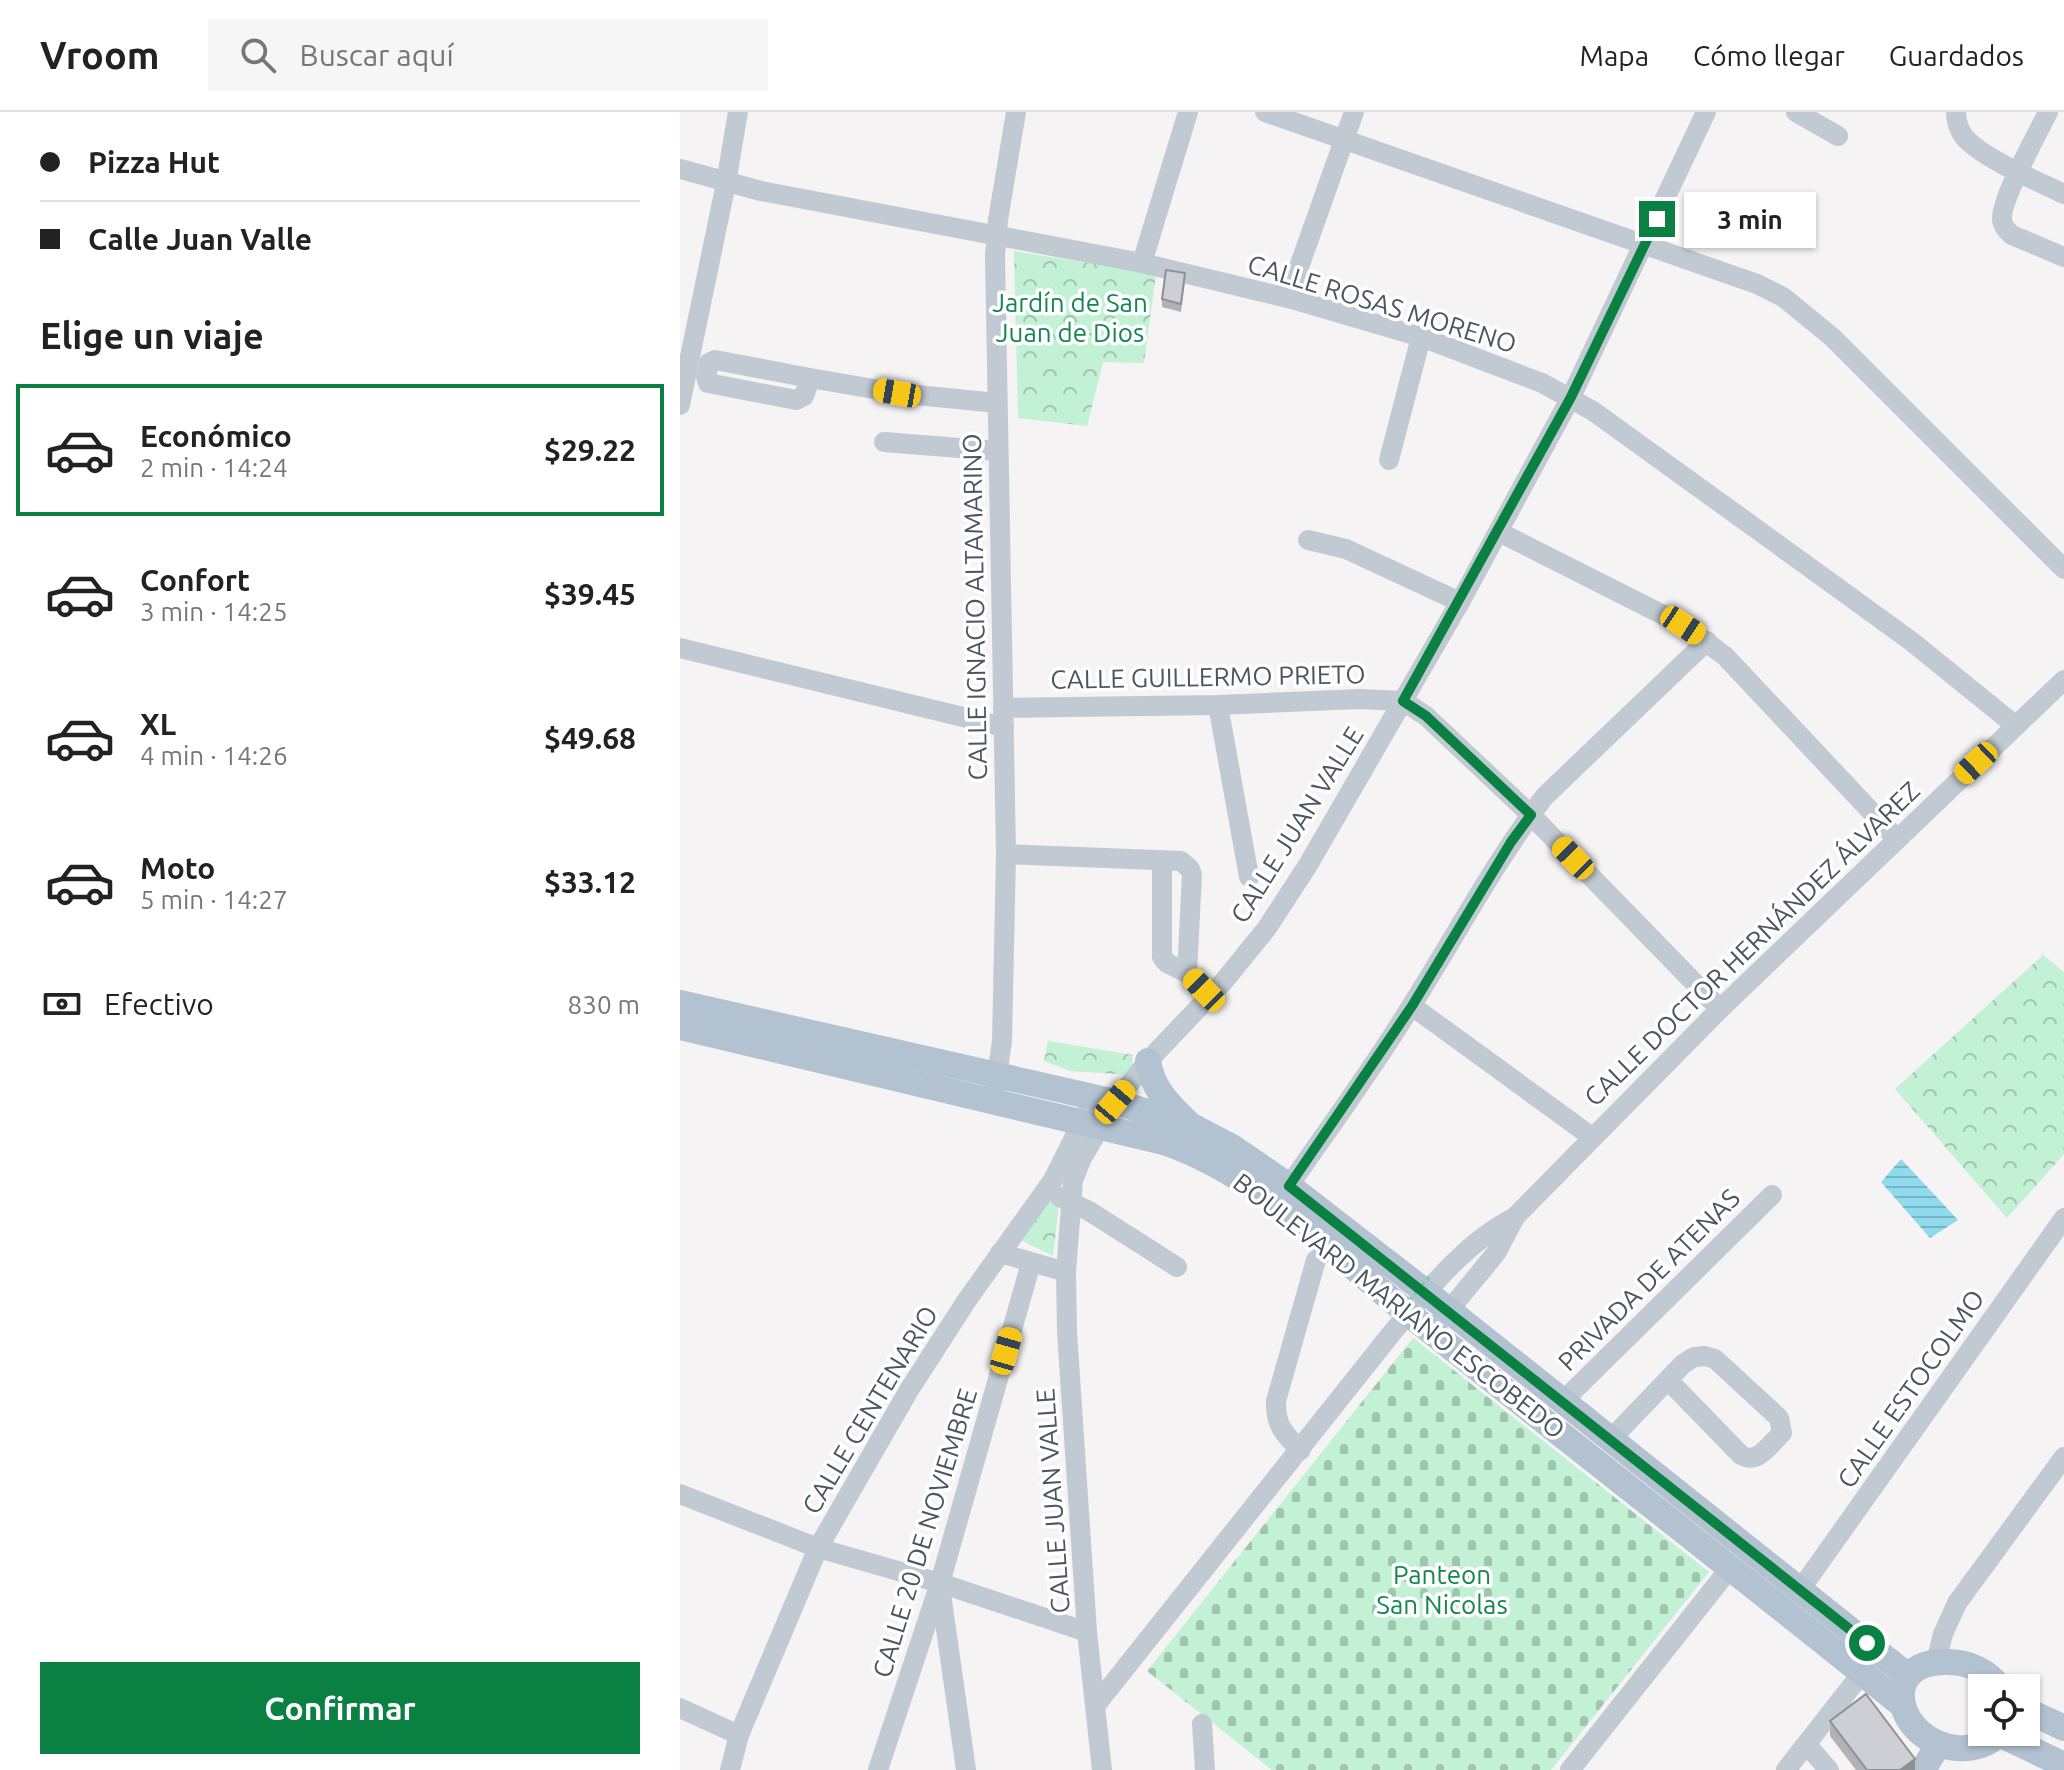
<!DOCTYPE html>
<html lang="es">
<meta charset="utf-8">
<style>
body{margin:0;font-family:Ubuntu,sans-serif;background:#f6f6f6;color:#222;height:100vh;display:flex;flex-direction:column;font-size:30px;white-space:nowrap}
*{box-sizing:border-box;margin:0}
p{font-size:26px;color:#767676}
.icon{flex:none;width:44px;height:44px;fill:none;stroke:currentColor;stroke-width:2;stroke-linecap:round;stroke-linejoin:round}
.map{position:relative;flex:1;overflow:hidden}
.side{display:flex;flex-direction:column;background:#fff;width:680px}
.side>*{flex:none}
.guide{display:grid;align-content:center;height:176px;padding:0 40px;background:#fff}
.fabs{position:absolute;left:1288px;top:1562px;display:grid;gap:16px}
.fabs a{display:grid;place-items:center;width:72px;height:72px;border-radius:0px;background:#fff;box-shadow:0 2px 6px #0004;font-size:40px}
.end{position:absolute;width:36px;height:36px;margin:-18px;border:10px solid #0b8043;background:#fff;box-shadow:0 0 0 4px #fff}
.from{border-radius:50%}
.bubble{position:absolute;height:56px;border-radius:0px;background:#fff;box-shadow:0 2px 6px #0004;font-size:26px;font-weight:700;line-height:56px;text-align:center}
.car{position:absolute;width:24px;height:48px;margin:-24px -12px;border-radius:10px;box-shadow:0 0 6px 2px #0007;background:linear-gradient(#f5c518 24%,#345 0 40%,#f5c518 0 76%,#345 0 86%,#f5c518 0)}
.guide b{display:flex;align-items:center;gap:28px;height:76px;font-size:30px}
.guide b+b{border-top:2px solid #e0e0e0}
.guide i{width:20px;height:20px;background:#222}
ul{padding:0;list-style:none}
li{display:flex;align-items:center;gap:24px;height:132px;margin:0 16px 12px;padding:0 24px;border:4px solid transparent;border-radius:0px}
li div{flex:1}
li b{display:block;font-size:30px}
li em{font-style:normal;font-weight:700}
li.current{border-color:#0b8043}
li>.icon{width:72px;height:72px;stroke-width:1.5}
h2{padding:0 40px;font-size:36px;line-height:96px}
.pay{display:flex;align-items:center;gap:20px;height:88px;padding:0 40px;font-size:30px}
.pay p{margin-inline-start:auto}
.primary-button{display:flex;gap:16px;margin-top:auto;padding:16px 40px}
.primary-button a{flex:1;height:92px;border-radius:0px;background:#0b8043;color:#fff;font-size:32px;font-weight:700;line-height:92px;text-align:center}
header{display:flex;align-items:center;gap:48px;box-sizing:border-box;height:112px;padding:0 40px;background:#fff;border-bottom:2px solid #e0e0e0}
header strong{font-size:38px}
nav{display:flex;gap:44px;margin-inline-start:auto;font-size:28px}
.search{width:560px;height:72px;background:#f6f6f6;display:flex;align-items:center;gap:20px;box-sizing:border-box;padding:0 28px;border-radius:0px;color:#767676;font-size:30px}
main{display:flex;flex:1;min-height:0}
.map>svg:first-child{display:block}
.cemetery{fill:url(#cemetery-stones)}
.park{fill:url(#park-crowns)}
.water{fill:url(#water-rules)}
.lines{fill:none;stroke-linecap:round;stroke-linejoin:round}
.minor{stroke:#c1cad2;stroke-width:20}
.major{stroke:#b3c2d1;stroke-width:26}
.path-bridge{stroke:#7ad0a6;stroke-width:3;stroke-dasharray:6 4;stroke-linecap:butt}
.wall{fill:#b0b2b7}
.shaded-wall{fill:#909195}
.building{fill:#cdcfd5;stroke:#909195;stroke-width:2}
.route{stroke:#0b8043;stroke-width:10}
.labels{text-anchor:middle;stroke-width:7;stroke-linejoin:round;paint-order:stroke}
.park-label{font-size:26px;fill:#17864f;stroke:#fff}
.street-label{font-size:26px;fill:#4a5661;stroke:#fff}
</style>
<header>
<strong>Vroom</strong>
<div class="search"><svg class="icon" aria-label="search" viewBox="0 0 24 24"><circle cx="10" cy="10" r="6"/><path d="M15 15l6 6"/></svg>Buscar aquí</div>
<nav><a>Mapa</a><a>Cómo llegar</a><a>Guardados</a></nav>
</header>
<main>
<section class="side">
<div class="guide">
<b><i class="from"></i>Pizza Hut</b>
<b><i></i>Calle Juan Valle</b>
</div>
<h2>Elige un viaje</h2>
<ul>
<li class="current"><svg class="icon" aria-label="car" viewBox="0 0 24 24"><path d="M5 17H2v-5l4-1 3-4h7l3 4 3 1v5h-3M9 17h6M6 11h13"/><circle cx="7" cy="17" r="2"/><circle cx="17" cy="17" r="2"/></svg><div><b>Económico</b><p>2 min · 14:24</p></div><em>$29.22</em></li>
<li><svg class="icon" aria-label="car" viewBox="0 0 24 24"><path d="M5 17H2v-5l4-1 3-4h7l3 4 3 1v5h-3M9 17h6M6 11h13"/><circle cx="7" cy="17" r="2"/><circle cx="17" cy="17" r="2"/></svg><div><b>Confort</b><p>3 min · 14:25</p></div><em>$39.45</em></li>
<li><svg class="icon" aria-label="car" viewBox="0 0 24 24"><path d="M5 17H2v-5l4-1 3-4h7l3 4 3 1v5h-3M9 17h6M6 11h13"/><circle cx="7" cy="17" r="2"/><circle cx="17" cy="17" r="2"/></svg><div><b>XL</b><p>4 min · 14:26</p></div><em>$49.68</em></li>
<li><svg class="icon" aria-label="car" viewBox="0 0 24 24"><path d="M5 17H2v-5l4-1 3-4h7l3 4 3 1v5h-3M9 17h6M6 11h13"/><circle cx="7" cy="17" r="2"/><circle cx="17" cy="17" r="2"/></svg><div><b>Moto</b><p>5 min · 14:27</p></div><em>$33.12</em></li>
</ul>
<div class="pay"><svg class="icon" aria-label="cash" viewBox="0 0 24 24"><path d="M3 7h18v10H3z"/><circle cx="12" cy="12" r="2"/></svg>Efectivo<p>830 m</p></div>
<div class="primary-button"><a>Confirmar</a></div>
</section>
<div class="map">
<svg width="1384" height="1658" viewBox="0 0 1384 1658">
<defs>
<pattern id="cemetery-stones" width="16" height="16" patternUnits="userSpaceOnUse" patternTransform="scale(2)"><rect width="16" height="16" fill="#c3f1d5"/><path d="M2 7V4a2 2 0 0 1 4 0v3zM10 15v-3a2 2 0 0 1 4 0v3z" fill="#a0c6b0"/></pattern>
<pattern id="park-crowns" width="20" height="18" patternUnits="userSpaceOnUse" patternTransform="scale(2)"><rect width="20" height="18" fill="#c3f1d5"/><path d="M2 6a3 3 0 1 1 6 0M12 15a3 3 0 1 1 6 0" fill="none" stroke="#a0c6b0"/></pattern>
<pattern id="water-rules" width="6" height="5" patternUnits="userSpaceOnUse" patternTransform="scale(2)"><rect width="6" height="5" fill="#90daee"/><path d="M0 2.5h6" fill="none" stroke="#78b4c4"/></pattern>
</defs>
<rect width="100%" height="100%" fill="#f5f3f3"/>
<!-- cemetery -->
<path class="cemetery" d="M 733,1226 L 1029,1460 L 871,1658 L 592,1658 L 467,1559 Z"/>
<!-- park -->
<g class="park">
<path d="M 334,139 L 476,162 L 464,251 L 423,250 L 407,314 L 338,306 Z"/>
<path d="M 1363,843 L 1384,860 L 1384,1042 L 1327,1106 L 1215,977 Z"/>
<path d="M 368,929 L 453,943 L 451,963 L 390,959 L 364,949 Z"/>
<path d="M 383,1060 L 373,1144 L 337,1126 Z"/>
</g>
<!-- water -->
<path class="water" d="M 1221,1047 L 1278,1108 L 1250,1126 L 1201,1070 Z"/>
<g class="lines">
<!-- minor -->
<g class="minor">
<path d="M 585,0 L 1077,172 L 1103,185 L 1152,225 L 1384,457"/>
<path d="M 1116,0 L 1158,24"/>
<path d="M 1276,0 C 1276,10 1280,22 1288,29 C 1309,49 1357,69 1384,82"/>
<path d="M 1368,0 C 1358,21 1320,88 1322,108 C 1323,115 1327,119 1332,123 L 1384,145"/>
<path d="M 0,57 L 81,79 L 462,151 L 608,186 L 741,225 L 862,271 L 913,299 L 1100,434 L 1231,529 L 1336,614"/>
<path d="M 462,151 L 508,0"/>
<path d="M 608,186 L 674,0"/>
<path d="M 35,248 L 130,266 L 124,284 L 116,288 L 28,271 L 26,265 L 29,251 Z"/>
<path d="M 130,266 L 217,281 L 317,291"/>
<path d="M 0,293 L 46,71 L 58,0"/>
<path d="M 204,330 L 318,339"/>
<path d="M 709,348 L 741,225"/>
<path d="M 819,420 L 1003,513 L 1045,544 L 1216,726"/>
<path d="M 628,428 L 666,437 L 780,490"/>
<path d="M 0,536 L 324,615"/>
<path d="M 538,593 L 569,765"/>
<path d="M 323,596 L 538,593 L 680,587 L 723,589 L 746,604 L 851,703 L 1040,897"/>
<path d="M 326,742 L 501,749 L 510,757 L 512,763 L 507,861"/>
<path d="M 482,748 L 482,845 L 487,851 L 507,861 L 530,884"/>
<path d="M 732,894 L 912,1025"/>
<path d="M 315,978 L 322,929 L 326,742 L 315,144 L 318,108 L 336,0"/>
<path d="M 609,1074 C 651,1013 695,954 733,891 C 777,822 815,749 865,684 L 1027,529"/>
<path d="M 380,1085 L 409,1099 L 497,1155"/>
<path d="M 320,1141 L 386,1160"/>
<path d="M 761,1208 L 816,1141 L 835,1105"/>
<path d="M 882,1290 L 1092,1083"/>
<path d="M 930,1328 L 1003,1252 L 1014,1245 L 1025,1244 L 1035,1247 L 1099,1306 L 1102,1321 C 1089,1333 1078,1353 1061,1343 L 988,1268"/>
<path d="M 621,1338 C 604,1323 595,1312 596,1289 L 636,1148"/>
<path d="M 0,1382 L 138,1436 L 260,1471 L 407,1520"/>
<path d="M 260,1475 L 286,1658"/>
<path d="M 1120,1478 L 1384,1106"/>
<path d="M 1256,1550 L 1263,1522 L 1277,1491 L 1384,1345"/>
<path d="M 415,1594 L 711,1222 C 748,1178 784,1131 835,1105 L 1040,897 L 1384,568"/>
<path d="M 0,1596 L 59,1623"/>
<path d="M 522,1612 L 525,1658"/>
<path d="M 1127,1633 L 1149,1658"/>
<path d="M 50,1658 L 59,1623 L 138,1436 L 229,1278 L 287,1188 L 373,1068 L 407,1000"/>
<path d="M 198,1658 L 260,1471 L 351,1151"/>
<path d="M 422,1658 L 407,1520 L 387,1220 L 386,1160 L 393,1068 L 402,1046 L 435,990 L 468,949 L 544,869 L 587,816 L 628,753 L 780,490 L 891,285 L 1026,0"/>
<path d="M 890,1658 L 1050,1456"/>
<path d="M 1106,1658 L 1182,1561"/>
</g>
<!-- major -->
<g class="major">
<path d="M 0,891 L 435,990 L 510,1013 L 552,1035 L 609,1074 L 747,1181 L 1228,1564"/>
<path d="M 0,915 L 484,1030 C 585,1065 657,1146 739,1210 C 900,1338 1062,1464 1222,1593"/>
<path d="M 468,949 C 472,976 488,992 507,1010"/>
<path d="M 1320,1576 C 1308,1559 1289,1550 1267,1550 C 1195,1549 1217,1631 1277,1636 C 1295,1637 1308,1633 1321,1620"/>
<path d="M 1346,1598 L 1384,1616"/>
<path d="M 1319,1622 L 1384,1653"/>
<path d="M 1243,1658 L 1258,1633"/>
</g>
<!-- path-bridge -->
<path class="path-bridge" d="M 715,1206 L 749,1165"/>
</g>
<!-- wall -->
<g class="wall">
<path d="M 505,168 L 501,200 L 482,195 L 482,187 Z"/>
<path d="M 1150,1609 L 1235,1658 L 1176,1658 L 1150,1624 Z"/>
</g>
<!-- shaded-wall -->
<path class="shaded-wall" d="M 1235,1647 L 1235,1658 L 1220,1658 Z"/>
<!-- building -->
<g class="building">
<path d="M 486,158 L 505,161 L 501,192 L 482,187 Z"/>
<path d="M 1186,1582 L 1235,1647 L 1220,1658 L 1187,1658 L 1150,1609 Z"/>
</g>
<g class="lines">
<!-- route -->
<path class="route" d="M 977,107 L 891,285 L 723,589 L 746,604 L 851,703 L 831,730 L 732,894 L 609,1074 L 1187,1531"/>
</g>
<g class="labels">
<!-- park labels -->
<g class="park-label">
<text x="390" y="200">Jardín de San<tspan x="390" dy="30">Juan de Dios</tspan></text>
<text x="762" y="1472">Panteon<tspan x="762" dy="30">San Nicolas</tspan></text>
</g>
<!-- street labels -->
<g class="street-label">
<text transform="translate(702 192) rotate(17)" y="9">CALLE ROSAS MORENO</text>
<text transform="translate(295 495) rotate(-91)" y="9">CALLE IGNACIO ALTAMARINO</text>
<text transform="translate(528 565) rotate(-1)" y="9">CALLE GUILLERMO PRIETO</text>
<text transform="translate(617 713) rotate(-58)" y="9">CALLE JUAN VALLE</text>
<text transform="translate(1072 832) rotate(-44)" y="9">CALLE DOCTOR HERNÁNDEZ ÁLVAREZ</text>
<text transform="translate(969 1168) rotate(-45)" y="9">PRIVADA DE ATENAS</text>
<text transform="translate(719 1194) rotate(38)" y="9">BOULEVARD MARIANO ESCOBEDO</text>
<text transform="translate(1231 1277) rotate(-55)" y="9">CALLE ESTOCOLMO</text>
<text transform="translate(190 1298) rotate(-59)" y="9">CALLE CENTENARIO</text>
<text transform="translate(373 1389) rotate(-94)" y="9">CALLE JUAN VALLE</text>
<text transform="translate(245 1421) rotate(-73)" y="9">CALLE 20 DE NOVIEMBRE</text>
</g>
</g>
</svg>
<div class="fabs">
<a><svg class="icon" aria-label="locate" viewBox="0 0 24 24"><circle cx="12" cy="12" r="6"/><path d="M12 2v4M12 18v4M2 12h4M18 12h4"/></svg></a>
</div>
<i class="end from" style="left:1187px;top:1531px"></i>
<i class="end" style="left:977px;top:107px"></i>
<div class="bubble" style="left:1004px;top:80px;width:132px">3 min</div>
<i class="car" style="left:217px;top:281px;rotate:280deg"></i>
<i class="car" style="left:1003px;top:513px;rotate:123deg"></i>
<i class="car" style="left:1296px;top:651px;rotate:227deg"></i>
<i class="car" style="left:893px;top:746px;rotate:316deg"></i>
<i class="car" style="left:524px;top:878px;rotate:316deg"></i>
<i class="car" style="left:435px;top:990px;rotate:40deg"></i>
<i class="car" style="left:326px;top:1239px;rotate:16deg"></i>
</div>
</main>
